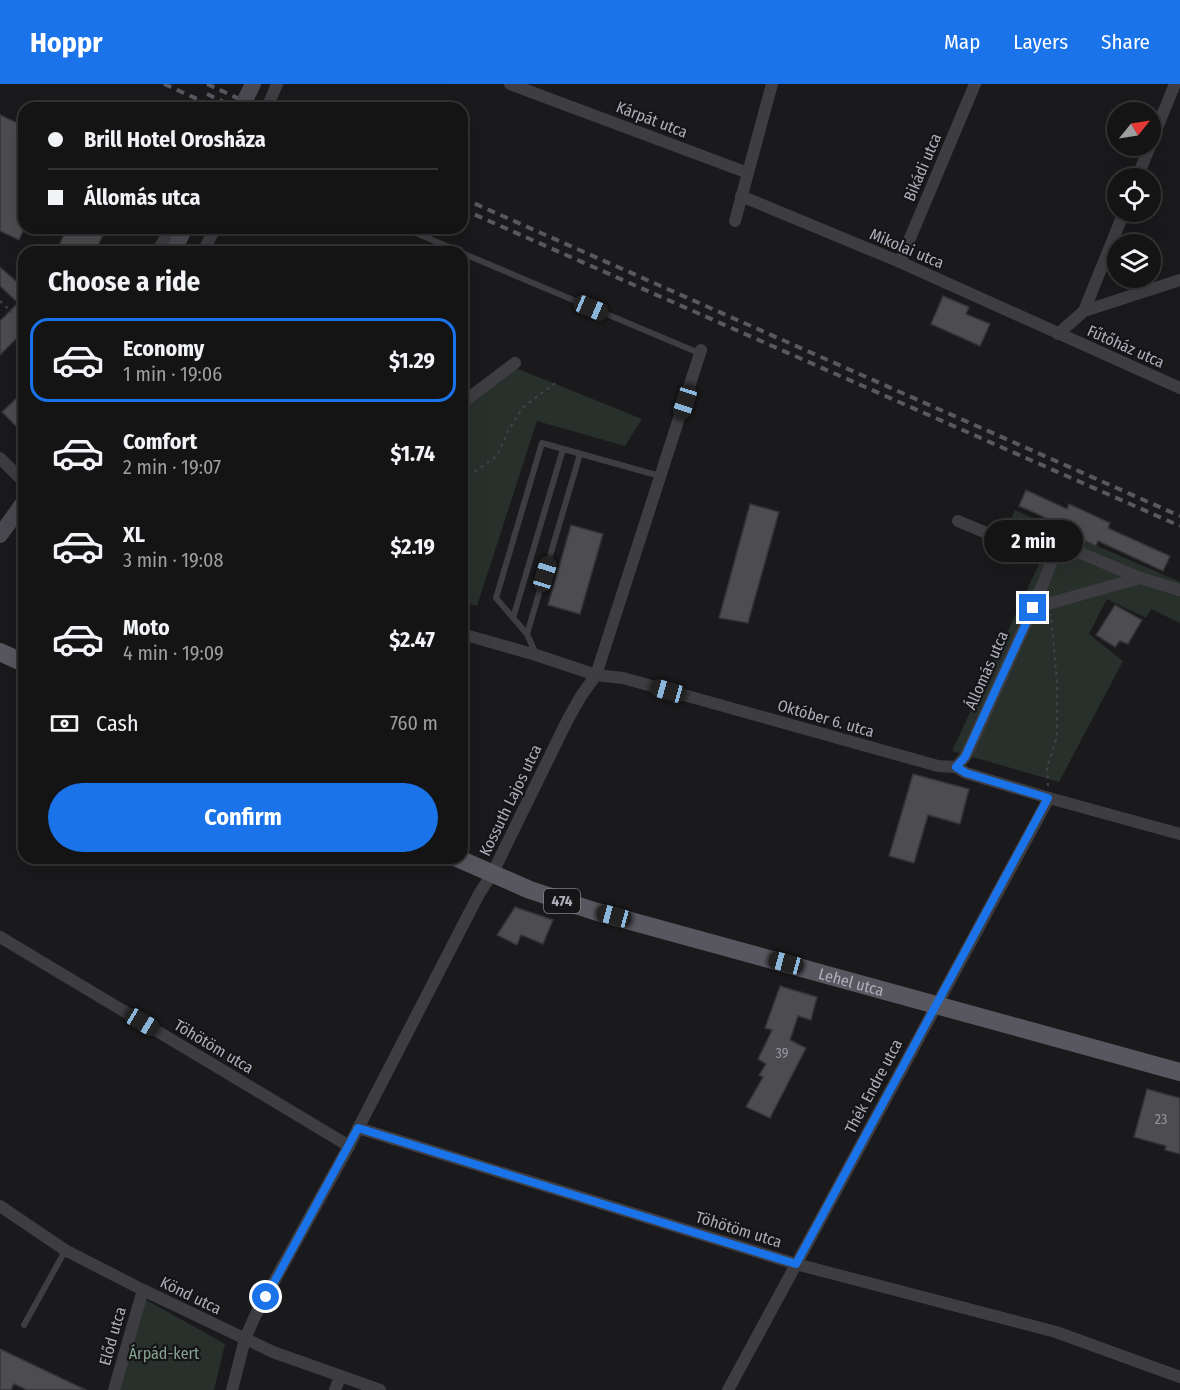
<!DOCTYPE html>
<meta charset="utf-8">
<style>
body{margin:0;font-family:"Fira Sans Condensed",sans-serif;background:#212122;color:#f1f3f6;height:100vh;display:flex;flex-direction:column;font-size:22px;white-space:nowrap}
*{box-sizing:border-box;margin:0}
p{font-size:20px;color:#9d9ea0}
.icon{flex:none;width:33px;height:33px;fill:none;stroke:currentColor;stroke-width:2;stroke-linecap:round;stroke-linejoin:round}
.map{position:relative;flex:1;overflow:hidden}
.panel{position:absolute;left:18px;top:162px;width:450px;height:618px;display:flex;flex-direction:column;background:#141415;border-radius:18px;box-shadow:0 6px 24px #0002,0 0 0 2px #333334}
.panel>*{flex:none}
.top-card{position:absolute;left:18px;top:18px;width:450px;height:132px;border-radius:18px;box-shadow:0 6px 24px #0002,0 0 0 2px #333334;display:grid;align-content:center;height:132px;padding:0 30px;background:#141415}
.needle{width:39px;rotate:60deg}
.tools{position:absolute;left:1107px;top:18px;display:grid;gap:12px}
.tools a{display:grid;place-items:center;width:54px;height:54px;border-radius:50%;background:#141415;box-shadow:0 6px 24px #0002,0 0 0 2px #333334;font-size:30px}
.end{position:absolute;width:27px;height:27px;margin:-14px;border:8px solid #1a73e8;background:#fff;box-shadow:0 0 0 3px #fff}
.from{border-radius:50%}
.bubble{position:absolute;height:42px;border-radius:21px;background:#141415;box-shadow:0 6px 24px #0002,0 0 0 2px #333334;font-size:20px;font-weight:700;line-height:42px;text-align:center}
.car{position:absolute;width:18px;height:36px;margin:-18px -9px;border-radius:8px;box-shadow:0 0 4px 2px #0007;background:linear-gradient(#222 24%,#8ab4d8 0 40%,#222 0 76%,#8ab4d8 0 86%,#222 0)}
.top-card b{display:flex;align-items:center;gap:21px;height:57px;font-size:22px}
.top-card b+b{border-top:2px solid #333334}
.top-card i{width:15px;height:15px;background:#f1f3f6}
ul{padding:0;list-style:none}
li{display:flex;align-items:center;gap:18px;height:84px;margin:0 12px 9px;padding:0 18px;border:3px solid transparent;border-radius:18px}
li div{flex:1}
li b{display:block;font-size:22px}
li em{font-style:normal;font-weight:700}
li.current{border-color:#1a73e8}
li>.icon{width:54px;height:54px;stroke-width:1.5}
h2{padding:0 30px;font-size:27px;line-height:72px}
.pay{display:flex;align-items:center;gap:15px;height:66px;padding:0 30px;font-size:22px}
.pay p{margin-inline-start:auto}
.action{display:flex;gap:12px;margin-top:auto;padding:12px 30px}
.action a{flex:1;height:69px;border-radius:36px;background:#1a73e8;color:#fff;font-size:24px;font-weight:700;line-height:69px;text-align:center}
header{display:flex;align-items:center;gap:36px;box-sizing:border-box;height:84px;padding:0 30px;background:#1a73e8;color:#fff}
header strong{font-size:28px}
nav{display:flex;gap:33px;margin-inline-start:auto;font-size:21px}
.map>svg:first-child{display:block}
.green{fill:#28302c}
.building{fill:#4d4c50;stroke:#353437;stroke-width:1.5}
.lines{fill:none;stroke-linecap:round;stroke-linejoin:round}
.path{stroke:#434349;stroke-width:2;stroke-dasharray:3 4.5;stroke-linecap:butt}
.service{stroke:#3e3d42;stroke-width:6}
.minor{stroke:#3e3d42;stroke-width:12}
.secondary{stroke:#4a4950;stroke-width:16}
.primary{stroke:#58575f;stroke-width:18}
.rail{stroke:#58585f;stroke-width:4;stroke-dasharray:8 6;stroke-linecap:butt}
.secondary-bridge{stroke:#4a4950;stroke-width:16}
.route{stroke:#1a73e8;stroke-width:8}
.labels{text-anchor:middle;stroke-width:4.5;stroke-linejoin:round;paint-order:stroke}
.number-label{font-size:14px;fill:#9696a0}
.shield{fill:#151517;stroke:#808089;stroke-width:1.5}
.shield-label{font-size:15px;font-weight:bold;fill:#aeaeba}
.street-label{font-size:16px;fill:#aeaeba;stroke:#151517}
.park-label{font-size:16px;fill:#87a290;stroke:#151517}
</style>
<header>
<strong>Hoppr</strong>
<nav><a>Map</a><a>Layers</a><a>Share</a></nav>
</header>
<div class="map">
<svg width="1180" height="1306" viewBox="0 0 1180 1306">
<rect width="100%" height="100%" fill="#1a1a1c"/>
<!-- green -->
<g class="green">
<path d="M 516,284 L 642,335 L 625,362 L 537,337 L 477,522 L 462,518 L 462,324 Z"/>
<path d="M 1015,426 L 1180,498 L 1180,539 L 1151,525 L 1146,534 L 1107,515 L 1089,550 L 1123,577 L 1059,698 L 952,667 L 1040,478 L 1047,458 L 1008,442 Z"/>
<path d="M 141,1213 L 225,1260 L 214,1306 L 114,1306 Z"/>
</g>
<!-- building -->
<g class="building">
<path d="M 0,31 L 24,42 L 24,99 L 18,113 L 24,116 L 24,145 L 19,156 L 0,147 Z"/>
<path d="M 67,144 L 106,144 L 95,168 L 56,168 Z"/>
<path d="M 0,183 L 24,204 L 24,247 L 0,271 L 0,237 L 18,219 L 0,202 Z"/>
<path d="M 943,212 L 969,223 L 966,230 L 990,240 L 980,262 L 931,240 Z"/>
<path d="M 24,307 L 24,341 L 19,345 L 2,328 Z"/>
<path d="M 1026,406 L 1067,425 L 1069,420 L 1110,439 L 1108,444 L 1170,472 L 1163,487 L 1098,457 L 1096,462 L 1058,444 L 1060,440 L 1019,422 Z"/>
<path d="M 750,420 L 779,428 L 748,539 L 719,534 Z"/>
<path d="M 571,441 L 603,450 L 580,530 L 548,521 Z"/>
<path d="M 1115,521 L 1142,536 L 1128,560 L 1120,557 L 1115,563 L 1096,551 Z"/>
<path d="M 913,690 L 969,705 L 960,740 L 928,731 L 914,779 L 889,772 Z"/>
<path d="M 515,823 L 553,836 L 543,860 L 521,851 L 517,861 L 497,851 Z"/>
<path d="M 780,902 L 817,913 L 811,936 L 798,932 L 790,956 L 806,964 L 770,1034 L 746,1023 L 763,993 L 759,991 L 766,980 L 758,975 L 772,946 L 765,944 Z"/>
<path d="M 1147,1005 L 1180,1014 L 1180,1070 L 1165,1066 L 1166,1062 L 1134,1053 Z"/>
<path d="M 0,1265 L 86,1306 L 27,1306 L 14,1300 L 11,1306 L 0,1306 Z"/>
</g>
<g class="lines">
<!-- path -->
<g class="path">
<path d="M 0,217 L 24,240"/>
<path d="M 462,396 L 497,372 L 508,347 L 523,323 L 558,297"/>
<path d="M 1048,702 L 1047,683 L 1057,653 L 1057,598 L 1051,530"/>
</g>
<!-- service -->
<g class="service">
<path d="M 404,144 L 461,168"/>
<path d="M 462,169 L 699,269"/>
<path d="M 513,534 L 563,365"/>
<path d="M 527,550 L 580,370"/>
<path d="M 536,570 L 527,550 L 496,514 L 542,359 L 660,392"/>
<path d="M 24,1241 L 65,1167"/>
</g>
<!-- minor -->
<g class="minor">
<path d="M 510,0 L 748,89"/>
<path d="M 267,24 L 277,0"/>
<path d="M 1150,61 L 1175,0"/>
<path d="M 1137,94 L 1150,62"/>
<path d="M 741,112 L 900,178 L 1180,304"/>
<path d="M 735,137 L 772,0"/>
<path d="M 157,168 L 171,144"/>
<path d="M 203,168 L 215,144"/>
<path d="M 900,178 L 975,0"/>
<path d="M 1084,227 L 1180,196"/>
<path d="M 1058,250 L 1084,227 L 1124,128"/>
<path d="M 462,319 L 515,279"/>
<path d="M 0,374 L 23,397 L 24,402"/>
<path d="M 958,437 L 1051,476"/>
<path d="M 1140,494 L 1180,506"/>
<path d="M 462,550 L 536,571 L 596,591 L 623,594 L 938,682 L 956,683 L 966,689 L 1049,714 L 1180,750"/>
<path d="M 956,683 L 965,673 L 971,661 L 1033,524 L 1056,467 L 1071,465 L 1140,494 L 1033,524"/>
<path d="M 0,853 L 349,1062"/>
<path d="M 358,1044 L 796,1180 L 1056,1248 L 1180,1293"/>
<path d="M 0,1122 L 65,1166 L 143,1206 L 273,1268 L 380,1306"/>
<path d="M 114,1306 L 143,1206"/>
<path d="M 232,1306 L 245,1255 L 255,1232 L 349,1062 L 479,810 L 492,790 L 568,635 L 581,612 L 596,591 L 701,266"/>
<path d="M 335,1306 L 340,1293"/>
<path d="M 728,1306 L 1049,714"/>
</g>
<!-- secondary -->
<g class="secondary">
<path d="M 173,168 L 185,144"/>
<path d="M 0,451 L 24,418"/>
</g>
<!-- primary -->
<g class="primary">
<path d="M 0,568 L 24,579"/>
<path id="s1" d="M 457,774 L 530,806 L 594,827 L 1180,988"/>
</g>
<!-- rail -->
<g class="rail">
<path d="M 164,0 L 217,24"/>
<path d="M 207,0 L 259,24"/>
<path d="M 207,10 L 236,24"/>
<path d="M 462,114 L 1180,432"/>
<path d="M 462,125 L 1180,442"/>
</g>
<!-- secondary-bridge -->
<path class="secondary-bridge" d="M 241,24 L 253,0"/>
</g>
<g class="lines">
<!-- route -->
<path class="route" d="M 266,1213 L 358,1044 L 796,1180 L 1048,714 L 966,689 L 956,683 L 965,673 L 1033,524"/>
</g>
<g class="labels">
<!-- number labels -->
<g class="number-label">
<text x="782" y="974">39</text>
<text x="1161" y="1040">23</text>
</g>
<!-- shield labels -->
<rect class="shield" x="544" y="805" width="36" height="24" rx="4.5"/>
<g class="shield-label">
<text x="562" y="822">474</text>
</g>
<!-- street labels -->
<g class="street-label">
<text transform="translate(652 35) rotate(21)" y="6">Kárpát utca</text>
<text transform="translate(922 83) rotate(-67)" y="6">Bikádi utca</text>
<text transform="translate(907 164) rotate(23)" y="6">Mikolai utca</text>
<text transform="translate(1126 262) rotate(24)" y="6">Fűtőház utca</text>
<text transform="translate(986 586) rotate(-66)" y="6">Állomás utca</text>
<text transform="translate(826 634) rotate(16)" y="6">Október 6. utca</text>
<text transform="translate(510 716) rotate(-64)" y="6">Kossuth Lajos utca</text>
<text dy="6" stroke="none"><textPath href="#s1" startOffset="414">Lehel utca</textPath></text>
<text transform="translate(214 962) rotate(31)" y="6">Töhötöm utca</text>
<text transform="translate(873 1002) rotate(-62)" y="6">Thék Endre utca</text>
<text transform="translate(739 1145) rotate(17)" y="6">Töhötöm utca</text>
<text transform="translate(191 1211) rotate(26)" y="6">Könd utca</text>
<text transform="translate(112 1252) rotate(-74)" y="6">Előd utca</text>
</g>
<!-- park labels -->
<g class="park-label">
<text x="164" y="1275">Árpád-kert</text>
</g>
</g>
</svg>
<div class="tools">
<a><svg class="needle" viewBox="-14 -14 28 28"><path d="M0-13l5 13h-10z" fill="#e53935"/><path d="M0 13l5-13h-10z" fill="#9d9ea0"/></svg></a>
<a><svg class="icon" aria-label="locate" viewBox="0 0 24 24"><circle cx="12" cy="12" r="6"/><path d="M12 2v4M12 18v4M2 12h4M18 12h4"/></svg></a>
<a><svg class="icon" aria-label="layers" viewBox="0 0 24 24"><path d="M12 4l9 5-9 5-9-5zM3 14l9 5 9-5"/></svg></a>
</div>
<i class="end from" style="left:266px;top:1213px"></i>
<i class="end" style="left:1033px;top:524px"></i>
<div class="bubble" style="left:984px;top:436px;width:99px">2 min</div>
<i class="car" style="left:591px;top:224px;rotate:113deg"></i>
<i class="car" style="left:685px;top:318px;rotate:198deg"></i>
<i class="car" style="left:545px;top:490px;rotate:17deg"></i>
<i class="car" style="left:668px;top:607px;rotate:286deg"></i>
<i class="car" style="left:614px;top:832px;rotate:285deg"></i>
<i class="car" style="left:786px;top:879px;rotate:285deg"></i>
<i class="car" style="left:142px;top:938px;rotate:121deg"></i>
<div class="top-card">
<b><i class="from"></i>Brill Hotel Orosháza</b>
<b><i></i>Állomás utca</b>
</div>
<section class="panel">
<h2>Choose a ride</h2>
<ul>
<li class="current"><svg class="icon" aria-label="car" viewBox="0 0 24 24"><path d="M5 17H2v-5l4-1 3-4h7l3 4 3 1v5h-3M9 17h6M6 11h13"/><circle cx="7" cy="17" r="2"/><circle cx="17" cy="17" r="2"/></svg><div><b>Economy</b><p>1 min · 19:06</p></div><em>$1.29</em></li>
<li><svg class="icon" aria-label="car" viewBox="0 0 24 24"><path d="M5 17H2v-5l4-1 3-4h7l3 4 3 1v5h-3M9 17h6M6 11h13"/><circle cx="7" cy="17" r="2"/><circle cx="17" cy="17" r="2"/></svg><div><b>Comfort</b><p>2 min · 19:07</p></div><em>$1.74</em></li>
<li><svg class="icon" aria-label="car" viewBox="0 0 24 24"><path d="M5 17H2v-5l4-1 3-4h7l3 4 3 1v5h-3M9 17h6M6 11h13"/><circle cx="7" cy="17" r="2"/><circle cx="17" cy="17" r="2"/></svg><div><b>XL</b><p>3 min · 19:08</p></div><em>$2.19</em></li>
<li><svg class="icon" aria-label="car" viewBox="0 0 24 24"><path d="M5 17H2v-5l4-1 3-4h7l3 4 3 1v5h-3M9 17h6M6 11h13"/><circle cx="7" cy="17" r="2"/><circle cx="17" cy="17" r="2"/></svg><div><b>Moto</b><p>4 min · 19:09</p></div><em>$2.47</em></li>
</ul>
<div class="pay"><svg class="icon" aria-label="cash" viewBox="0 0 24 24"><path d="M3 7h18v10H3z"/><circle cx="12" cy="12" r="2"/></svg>Cash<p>760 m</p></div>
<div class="action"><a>Confirm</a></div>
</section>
</div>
